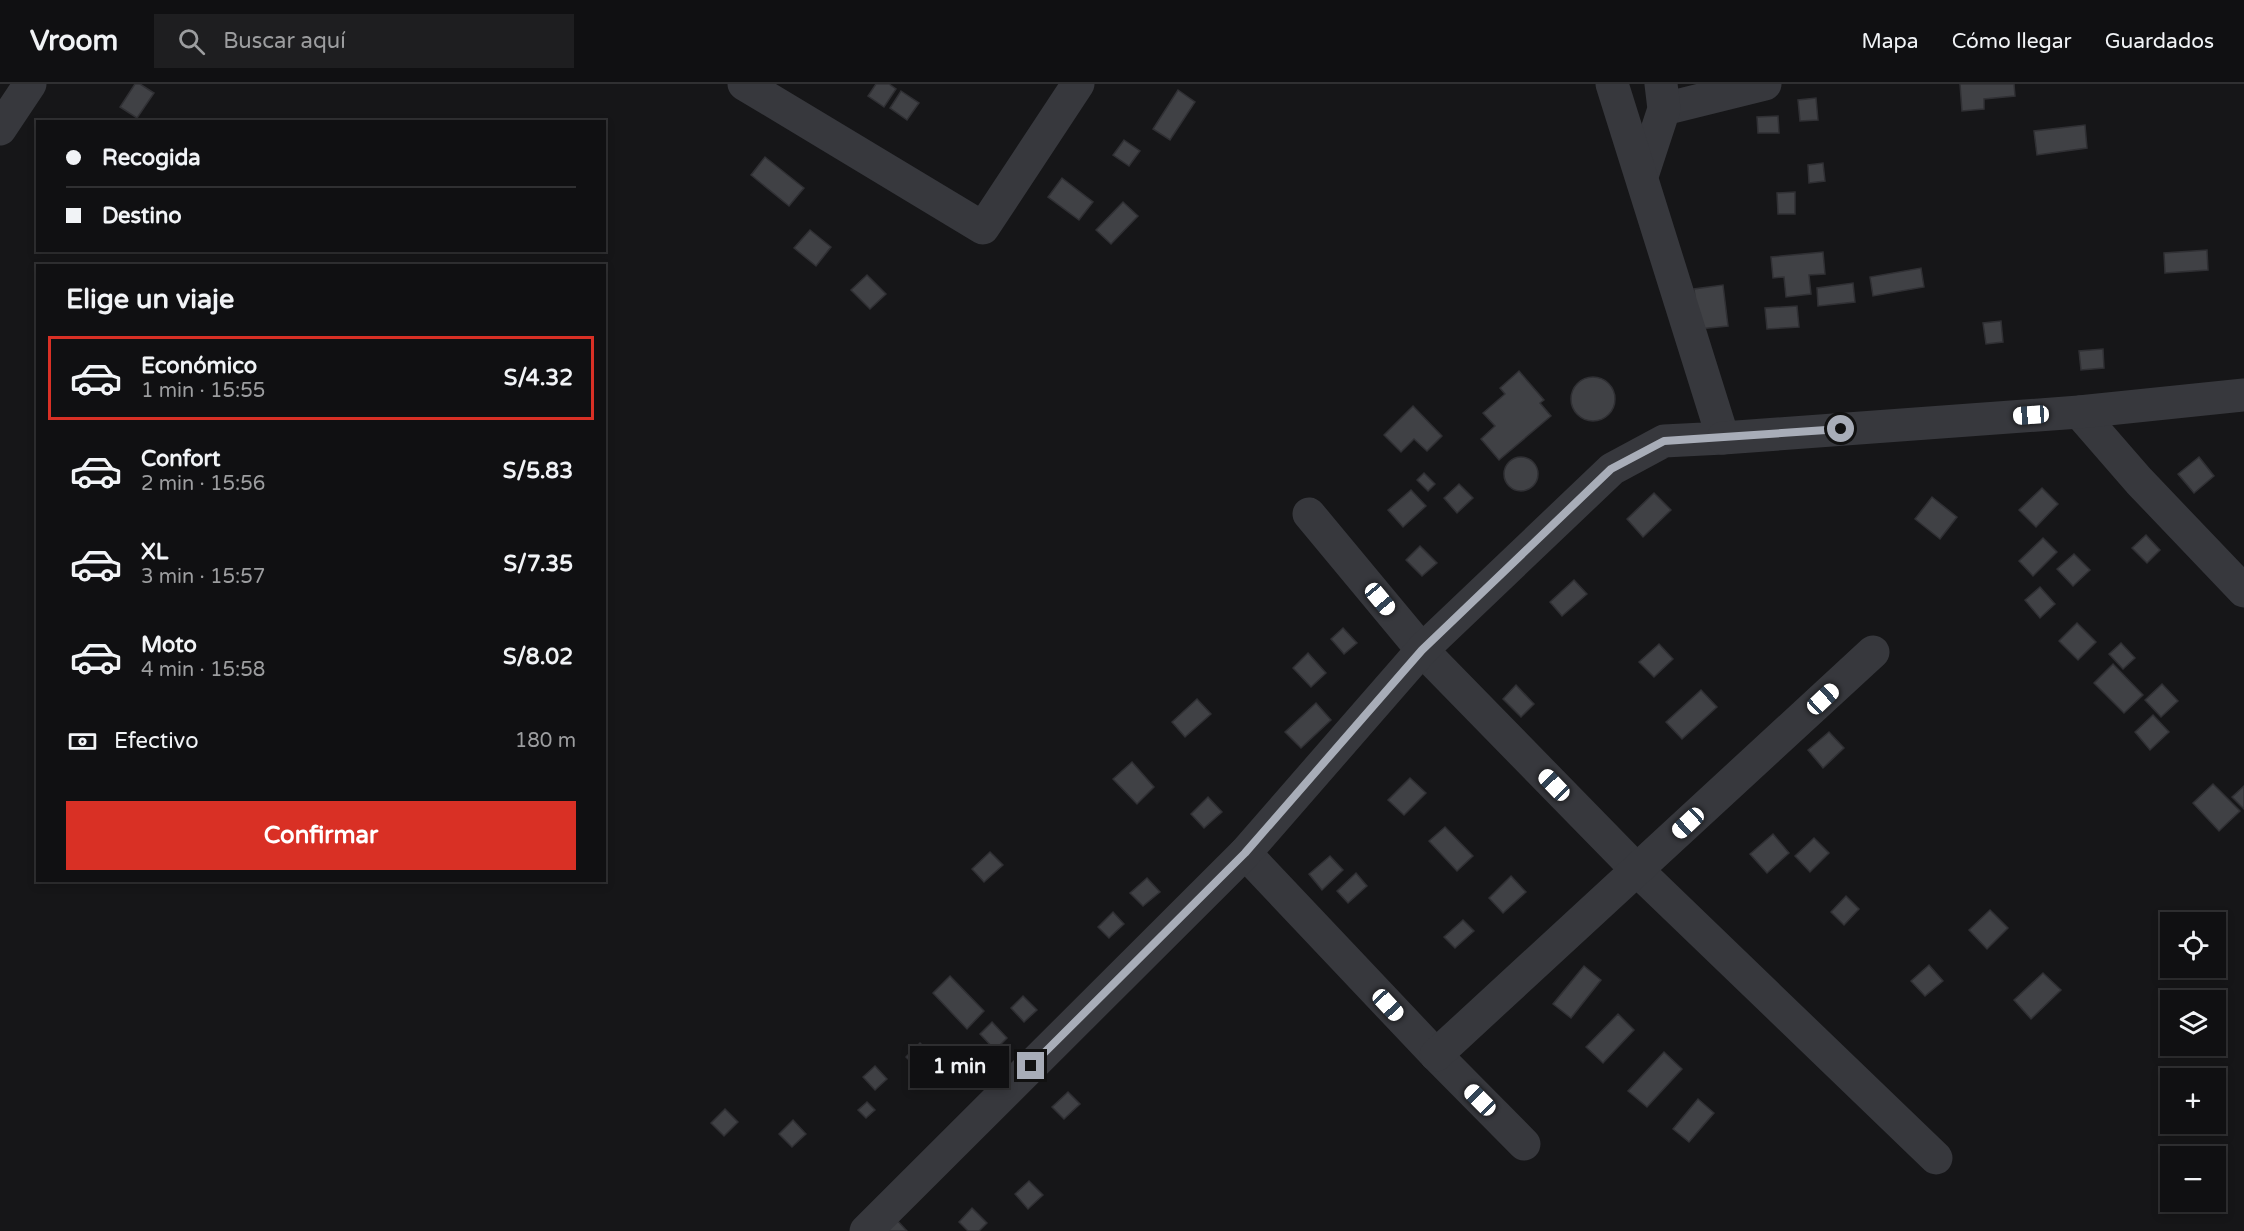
<!DOCTYPE html>
<html lang="es">
<meta charset="utf-8">
<style>
body{margin:0;font-family:"Varela Round",sans-serif;background:#1e1e20;color:#f1f3f6;height:100vh;display:flex;flex-direction:column;font-size:22px;white-space:nowrap}
*{box-sizing:border-box;margin:0}
p{font-size:20px;color:#9c9d9f}
.icon{flex:none;width:33px;height:33px;fill:none;stroke:currentColor;stroke-width:2;stroke-linecap:round;stroke-linejoin:round}
.map{position:relative;flex:1;overflow:hidden}
.sheet{position:absolute;left:36px;top:180px;width:570px;height:618px;display:flex;flex-direction:column;background:#101012;border-radius:0px;box-shadow:0 3px 9px #0003,0 0 0 2px #303032}
.sheet>*{flex:none}
.top-card{position:absolute;left:36px;top:36px;width:570px;height:132px;border-radius:0px;box-shadow:0 3px 9px #0003,0 0 0 2px #303032;display:grid;align-content:center;height:132px;padding:0 30px;background:#101012}
.fabs{position:absolute;left:2160px;top:828px;display:grid;gap:12px}
.fabs a{display:grid;place-items:center;width:66px;height:66px;border-radius:0px;background:#101012;box-shadow:0 3px 9px #0003,0 0 0 2px #303032;font-size:30px}
.end{position:absolute;width:27px;height:27px;margin:-14px;border:8px solid #a8adb8;background:#111;box-shadow:0 0 0 3px #111}
.from{border-radius:50%}
.bubble{position:absolute;height:42px;border-radius:0px;background:#101012;box-shadow:0 3px 9px #0003,0 0 0 2px #303032;font-size:20px;font-weight:700;line-height:42px;text-align:center}
.car{position:absolute;width:18px;height:36px;margin:-18px -9px;border-radius:8px;box-shadow:0 0 4px 2px #0007;background:linear-gradient(#fff 24%,#345 0 40%,#fff 0 76%,#345 0 86%,#fff 0)}
.top-card b{display:flex;align-items:center;gap:21px;height:57px;font-size:22px}
.top-card b+b{border-top:2px solid #303032}
.top-card i{width:15px;height:15px;background:#f1f3f6}
ul{padding:0;list-style:none}
li{display:flex;align-items:center;gap:18px;height:84px;margin:0 12px 9px;padding:0 18px;border:3px solid transparent;border-radius:0px}
li div{flex:1}
li b{display:block;font-size:22px}
li em{font-style:normal;font-weight:700}
li.on{border-color:#d93025}
li>.icon{width:54px;height:54px;stroke-width:1.5}
h2{padding:0 30px;font-size:27px;line-height:72px}
.pay{display:flex;align-items:center;gap:15px;height:66px;padding:0 30px;font-size:22px}
.pay p{margin-inline-start:auto}
.primary-button{display:flex;gap:12px;margin-top:auto;padding:12px 30px}
.primary-button a{flex:1;height:69px;border-radius:0px;background:#d93025;color:#fff;font-size:24px;font-weight:700;line-height:69px;text-align:center}
header{display:flex;align-items:center;gap:36px;box-sizing:border-box;height:84px;padding:0 30px;background:#101012;border-bottom:2px solid #303032}
header strong{font-size:28px}
nav{display:flex;gap:33px;margin-inline-start:auto;font-size:21px}
.search{width:420px;height:54px;background:#1e1e20;display:flex;align-items:center;gap:15px;box-sizing:border-box;padding:0 21px;border-radius:0px;color:#9c9d9f;font-size:22px}
.map>svg:first-child{display:block}
.building{fill:#404145;stroke:#303034;stroke-width:1.5}
.lines{fill:none;stroke-linecap:round;stroke-linejoin:round}
.minor{stroke:#37383d;stroke-width:33}
.tertiary{stroke:#37383d;stroke-width:33}
.route{stroke:#a8adb8;stroke-width:8}
</style>
<header>
<strong>Vroom</strong>
<div class="search"><svg class="icon" aria-label="search" viewBox="0 0 24 24"><circle cx="10" cy="10" r="6"/><path d="M15 15l6 6"/></svg>Buscar aquí</div>
<nav><a>Mapa</a><a>Cómo llegar</a><a>Guardados</a></nav>
</header>
<div class="map">
<svg width="2244" height="1147" viewBox="0 0 2244 1147">
<rect width="100%" height="100%" fill="#161618"/>
<!-- building -->
<g class="building">
<path d="M 135,0 L 140,0 L 154,9 L 137,34 L 120,23 Z"/>
<path d="M 876,0 L 889,0 L 896,5 L 884,23 L 868,12 Z"/>
<path d="M 1960,0 L 2014,0 L 2015,12 L 1984,15 L 1984,25 L 1962,27 Z"/>
<path d="M 1178,6 L 1195,18 L 1170,56 L 1153,45 Z"/>
<path d="M 901,7 L 919,19 L 907,36 L 890,24 Z"/>
<path d="M 1816,14 L 1818,36 L 1800,37 L 1798,16 Z"/>
<path d="M 1778,32 L 1779,49 L 1758,49 L 1757,33 Z"/>
<path d="M 2085,41 L 2087,64 L 2037,71 L 2034,47 Z"/>
<path d="M 1124,56 L 1140,67 L 1129,82 L 1113,71 Z"/>
<path d="M 765,73 L 804,104 L 789,122 L 751,91 Z"/>
<path d="M 1823,79 L 1825,97 L 1809,99 L 1808,81 Z"/>
<path d="M 1062,94 L 1093,118 L 1079,136 L 1048,113 Z"/>
<path d="M 1795,108 L 1795,130 L 1778,130 L 1777,109 Z"/>
<path d="M 1123,118 L 1138,132 L 1111,160 L 1096,146 Z"/>
<path d="M 810,146 L 831,163 L 816,182 L 794,164 Z"/>
<path d="M 2207,166 L 2208,186 L 2165,189 L 2164,169 Z"/>
<path d="M 1823,168 L 1825,190 L 1809,191 L 1811,210 L 1786,213 L 1784,193 L 1773,194 L 1771,173 Z"/>
<path d="M 1921,184 L 1924,203 L 1873,212 L 1870,193 Z"/>
<path d="M 867,191 L 886,210 L 870,225 L 851,206 Z"/>
<path d="M 1853,199 L 1855,218 L 1818,222 L 1817,204 Z"/>
<path d="M 1723,201 L 1728,242 L 1699,245 L 1694,205 Z"/>
<path d="M 1797,222 L 1799,243 L 1767,245 L 1765,224 Z"/>
<path d="M 2001,237 L 2003,258 L 1986,260 L 1983,239 Z"/>
<path d="M 2103,265 L 2104,284 L 2081,286 L 2079,267 Z"/>
<path d="M 1519,287 L 1544,316 L 1540,319 L 1551,332 L 1499,376 L 1481,355 L 1495,342 L 1483,329 L 1505,310 L 1500,304 Z"/>
<circle cx="1593" cy="315" r="22"/>
<path d="M 1413,322 L 1442,352 L 1427,367 L 1414,355 L 1401,368 L 1384,351 Z"/>
<path d="M 2199,373 L 2214,392 L 2194,409 L 2178,390 Z"/>
<circle cx="1521" cy="390" r="17"/>
<path d="M 1424,389 L 1435,400 L 1428,407 L 1417,396 Z"/>
<path d="M 1459,400 L 1473,414 L 1457,429 L 1444,414 Z"/>
<path d="M 2042,404 L 2058,420 L 2036,443 L 2019,426 Z"/>
<path d="M 1411,406 L 1426,422 L 1403,443 L 1388,426 Z"/>
<path d="M 1654,409 L 1671,426 L 1643,453 L 1627,435 Z"/>
<path d="M 1932,413 L 1957,433 L 1940,455 L 1915,435 Z"/>
<path d="M 2146,451 L 2160,466 L 2147,479 L 2132,464 Z"/>
<path d="M 2043,454 L 2057,468 L 2033,492 L 2019,477 Z"/>
<path d="M 1420,462 L 1437,479 L 1422,492 L 1406,476 Z"/>
<path d="M 2074,470 L 2090,486 L 2073,502 L 2057,485 Z"/>
<path d="M 1574,496 L 1587,510 L 1562,532 L 1550,518 Z"/>
<path d="M 2040,503 L 2055,520 L 2040,534 L 2025,516 Z"/>
<path d="M 2077,539 L 2096,558 L 2078,576 L 2059,557 Z"/>
<path d="M 1343,544 L 1357,559 L 1344,570 L 1331,555 Z"/>
<path d="M 2121,559 L 2135,574 L 2123,585 L 2109,570 Z"/>
<path d="M 1659,560 L 1673,575 L 1654,593 L 1639,578 Z"/>
<path d="M 1308,569 L 1326,589 L 1311,603 L 1293,584 Z"/>
<path d="M 2113,580 L 2143,611 L 2124,629 L 2094,599 Z"/>
<path d="M 2162,600 L 2178,617 L 2161,633 L 2145,616 Z"/>
<path d="M 1516,601 L 1534,620 L 1521,633 L 1503,615 Z"/>
<path d="M 1701,606 L 1717,623 L 1682,655 L 1666,638 Z"/>
<path d="M 1197,615 L 1211,630 L 1185,653 L 1172,638 Z"/>
<path d="M 1316,619 L 1331,636 L 1301,664 L 1285,648 Z"/>
<path d="M 2153,631 L 2169,648 L 2150,666 L 2135,648 Z"/>
<path d="M 1829,648 L 1844,664 L 1823,684 L 1808,666 Z"/>
<path d="M 1132,678 L 1154,703 L 1137,720 L 1113,695 Z"/>
<path d="M 1410,694 L 1426,709 L 1404,731 L 1388,716 Z"/>
<path d="M 2213,700 L 2240,727 L 2219,747 L 2193,719 Z"/>
<path d="M 2244,702 L 2244,725 L 2232,713 Z"/>
<path d="M 1208,713 L 1222,728 L 1204,744 L 1191,730 Z"/>
<path d="M 1445,743 L 1473,772 L 1457,787 L 1429,757 Z"/>
<path d="M 1773,750 L 1789,769 L 1767,789 L 1750,770 Z"/>
<path d="M 1814,754 L 1829,769 L 1810,788 L 1795,772 Z"/>
<path d="M 990,768 L 1003,781 L 984,798 L 972,785 Z"/>
<path d="M 1330,772 L 1343,786 L 1322,806 L 1309,790 Z"/>
<path d="M 1356,789 L 1367,802 L 1348,819 L 1337,807 Z"/>
<path d="M 1511,792 L 1526,808 L 1503,829 L 1489,814 Z"/>
<path d="M 1147,794 L 1160,808 L 1143,822 L 1130,809 Z"/>
<path d="M 1846,812 L 1859,825 L 1844,841 L 1831,828 Z"/>
<path d="M 1990,826 L 2008,844 L 1987,865 L 1969,846 Z"/>
<path d="M 1113,828 L 1124,840 L 1109,854 L 1098,843 Z"/>
<path d="M 1463,836 L 1474,847 L 1455,864 L 1444,853 Z"/>
<path d="M 1929,881 L 1943,897 L 1925,912 L 1911,897 Z"/>
<path d="M 1584,882 L 1601,896 L 1571,934 L 1553,920 Z"/>
<path d="M 2043,889 L 2061,906 L 2031,935 L 2014,916 Z"/>
<path d="M 950,892 L 984,927 L 967,945 L 933,909 Z"/>
<path d="M 1023,912 L 1037,926 L 1024,938 L 1011,924 Z"/>
<path d="M 1618,930 L 1634,946 L 1603,979 L 1586,963 Z"/>
<path d="M 992,938 L 1007,954 L 995,966 L 980,950 Z"/>
<path d="M 920,959 L 936,975 L 922,989 L 906,973 Z"/>
<path d="M 1664,968 L 1682,985 L 1647,1023 L 1628,1007 Z"/>
<path d="M 875,982 L 887,995 L 875,1006 L 863,993 Z"/>
<path d="M 1068,1008 L 1080,1020 L 1064,1035 L 1052,1023 Z"/>
<path d="M 1698,1015 L 1714,1029 L 1689,1058 L 1673,1045 Z"/>
<path d="M 867,1018 L 875,1026 L 866,1034 L 858,1026 Z"/>
<path d="M 725,1025 L 738,1038 L 724,1052 L 711,1039 Z"/>
<path d="M 793,1036 L 806,1050 L 792,1063 L 779,1050 Z"/>
<path d="M 1029,1097 L 1043,1111 L 1028,1125 L 1015,1110 Z"/>
<path d="M 972,1124 L 987,1139 L 979,1147 L 968,1147 L 959,1138 Z"/>
<path d="M 894,1133 L 907,1147 L 880,1147 Z"/>
</g>
<g class="lines">
<!-- minor -->
<g class="minor">
<path d="M 744,0 L 983,144 L 1078,0"/>
<path d="M 1664,25 L 1765,0"/>
<path d="M 0,45 L 30,0"/>
<path d="M 1642,92 L 1664,25 L 1661,0"/>
<path d="M 2079,328 L 2139,397 L 2244,507"/>
<path d="M 1309,430 L 1422,566 L 1637,786 L 1936,1074"/>
<path d="M 1245,769 L 1436,971 L 1524,1060"/>
<path d="M 1436,971 L 1873,568"/>
<path d="M 866,1147 L 1245,769 L 1422,566 L 1612,385 L 1664,357 L 1723,354 L 1612,0"/>
</g>
<!-- tertiary -->
<path class="tertiary" d="M 1723,354 L 2079,328 L 2244,311"/>
</g>
<g class="lines">
<!-- route -->
<path class="route" d="M 1031,982 L 1245,769 L 1422,566 L 1611,385 L 1664,357 L 1841,345"/>
</g>
</svg>
<div class="fabs">
<a><svg class="icon" aria-label="locate" viewBox="0 0 24 24"><circle cx="12" cy="12" r="6"/><path d="M12 2v4M12 18v4M2 12h4M18 12h4"/></svg></a>
<a><svg class="icon" aria-label="layers" viewBox="0 0 24 24"><path d="M12 4l9 5-9 5-9-5zM3 14l9 5 9-5"/></svg></a>
<a>+</a>
<a>−</a>
</div>
<i class="end from" style="left:1841px;top:345px"></i>
<i class="end" style="left:1031px;top:982px"></i>
<div class="bubble" style="left:910px;top:962px;width:99px">1 min</div>
<i class="car" style="left:2031px;top:331px;rotate:266deg"></i>
<i class="car" style="left:1380px;top:515px;rotate:140deg"></i>
<i class="car" style="left:1823px;top:615px;rotate:47deg"></i>
<i class="car" style="left:1554px;top:701px;rotate:316deg"></i>
<i class="car" style="left:1688px;top:739px;rotate:227deg"></i>
<i class="car" style="left:1388px;top:921px;rotate:137deg"></i>
<i class="car" style="left:1480px;top:1016px;rotate:315deg"></i>
<div class="top-card">
<b><i class="from"></i>Recogida</b>
<b><i></i>Destino</b>
</div>
<section class="sheet">
<h2>Elige un viaje</h2>
<ul>
<li class="on"><svg class="icon" aria-label="car" viewBox="0 0 24 24"><path d="M5 17H2v-5l4-1 3-4h7l3 4 3 1v5h-3M9 17h6M6 11h13"/><circle cx="7" cy="17" r="2"/><circle cx="17" cy="17" r="2"/></svg><div><b>Económico</b><p>1 min · 15:55</p></div><em>S/4.32</em></li>
<li><svg class="icon" aria-label="car" viewBox="0 0 24 24"><path d="M5 17H2v-5l4-1 3-4h7l3 4 3 1v5h-3M9 17h6M6 11h13"/><circle cx="7" cy="17" r="2"/><circle cx="17" cy="17" r="2"/></svg><div><b>Confort</b><p>2 min · 15:56</p></div><em>S/5.83</em></li>
<li><svg class="icon" aria-label="car" viewBox="0 0 24 24"><path d="M5 17H2v-5l4-1 3-4h7l3 4 3 1v5h-3M9 17h6M6 11h13"/><circle cx="7" cy="17" r="2"/><circle cx="17" cy="17" r="2"/></svg><div><b>XL</b><p>3 min · 15:57</p></div><em>S/7.35</em></li>
<li><svg class="icon" aria-label="car" viewBox="0 0 24 24"><path d="M5 17H2v-5l4-1 3-4h7l3 4 3 1v5h-3M9 17h6M6 11h13"/><circle cx="7" cy="17" r="2"/><circle cx="17" cy="17" r="2"/></svg><div><b>Moto</b><p>4 min · 15:58</p></div><em>S/8.02</em></li>
</ul>
<div class="pay"><svg class="icon" aria-label="cash" viewBox="0 0 24 24"><path d="M3 7h18v10H3z"/><circle cx="12" cy="12" r="2"/></svg>Efectivo<p>180 m</p></div>
<div class="primary-button"><a>Confirmar</a></div>
</section>
</div>
